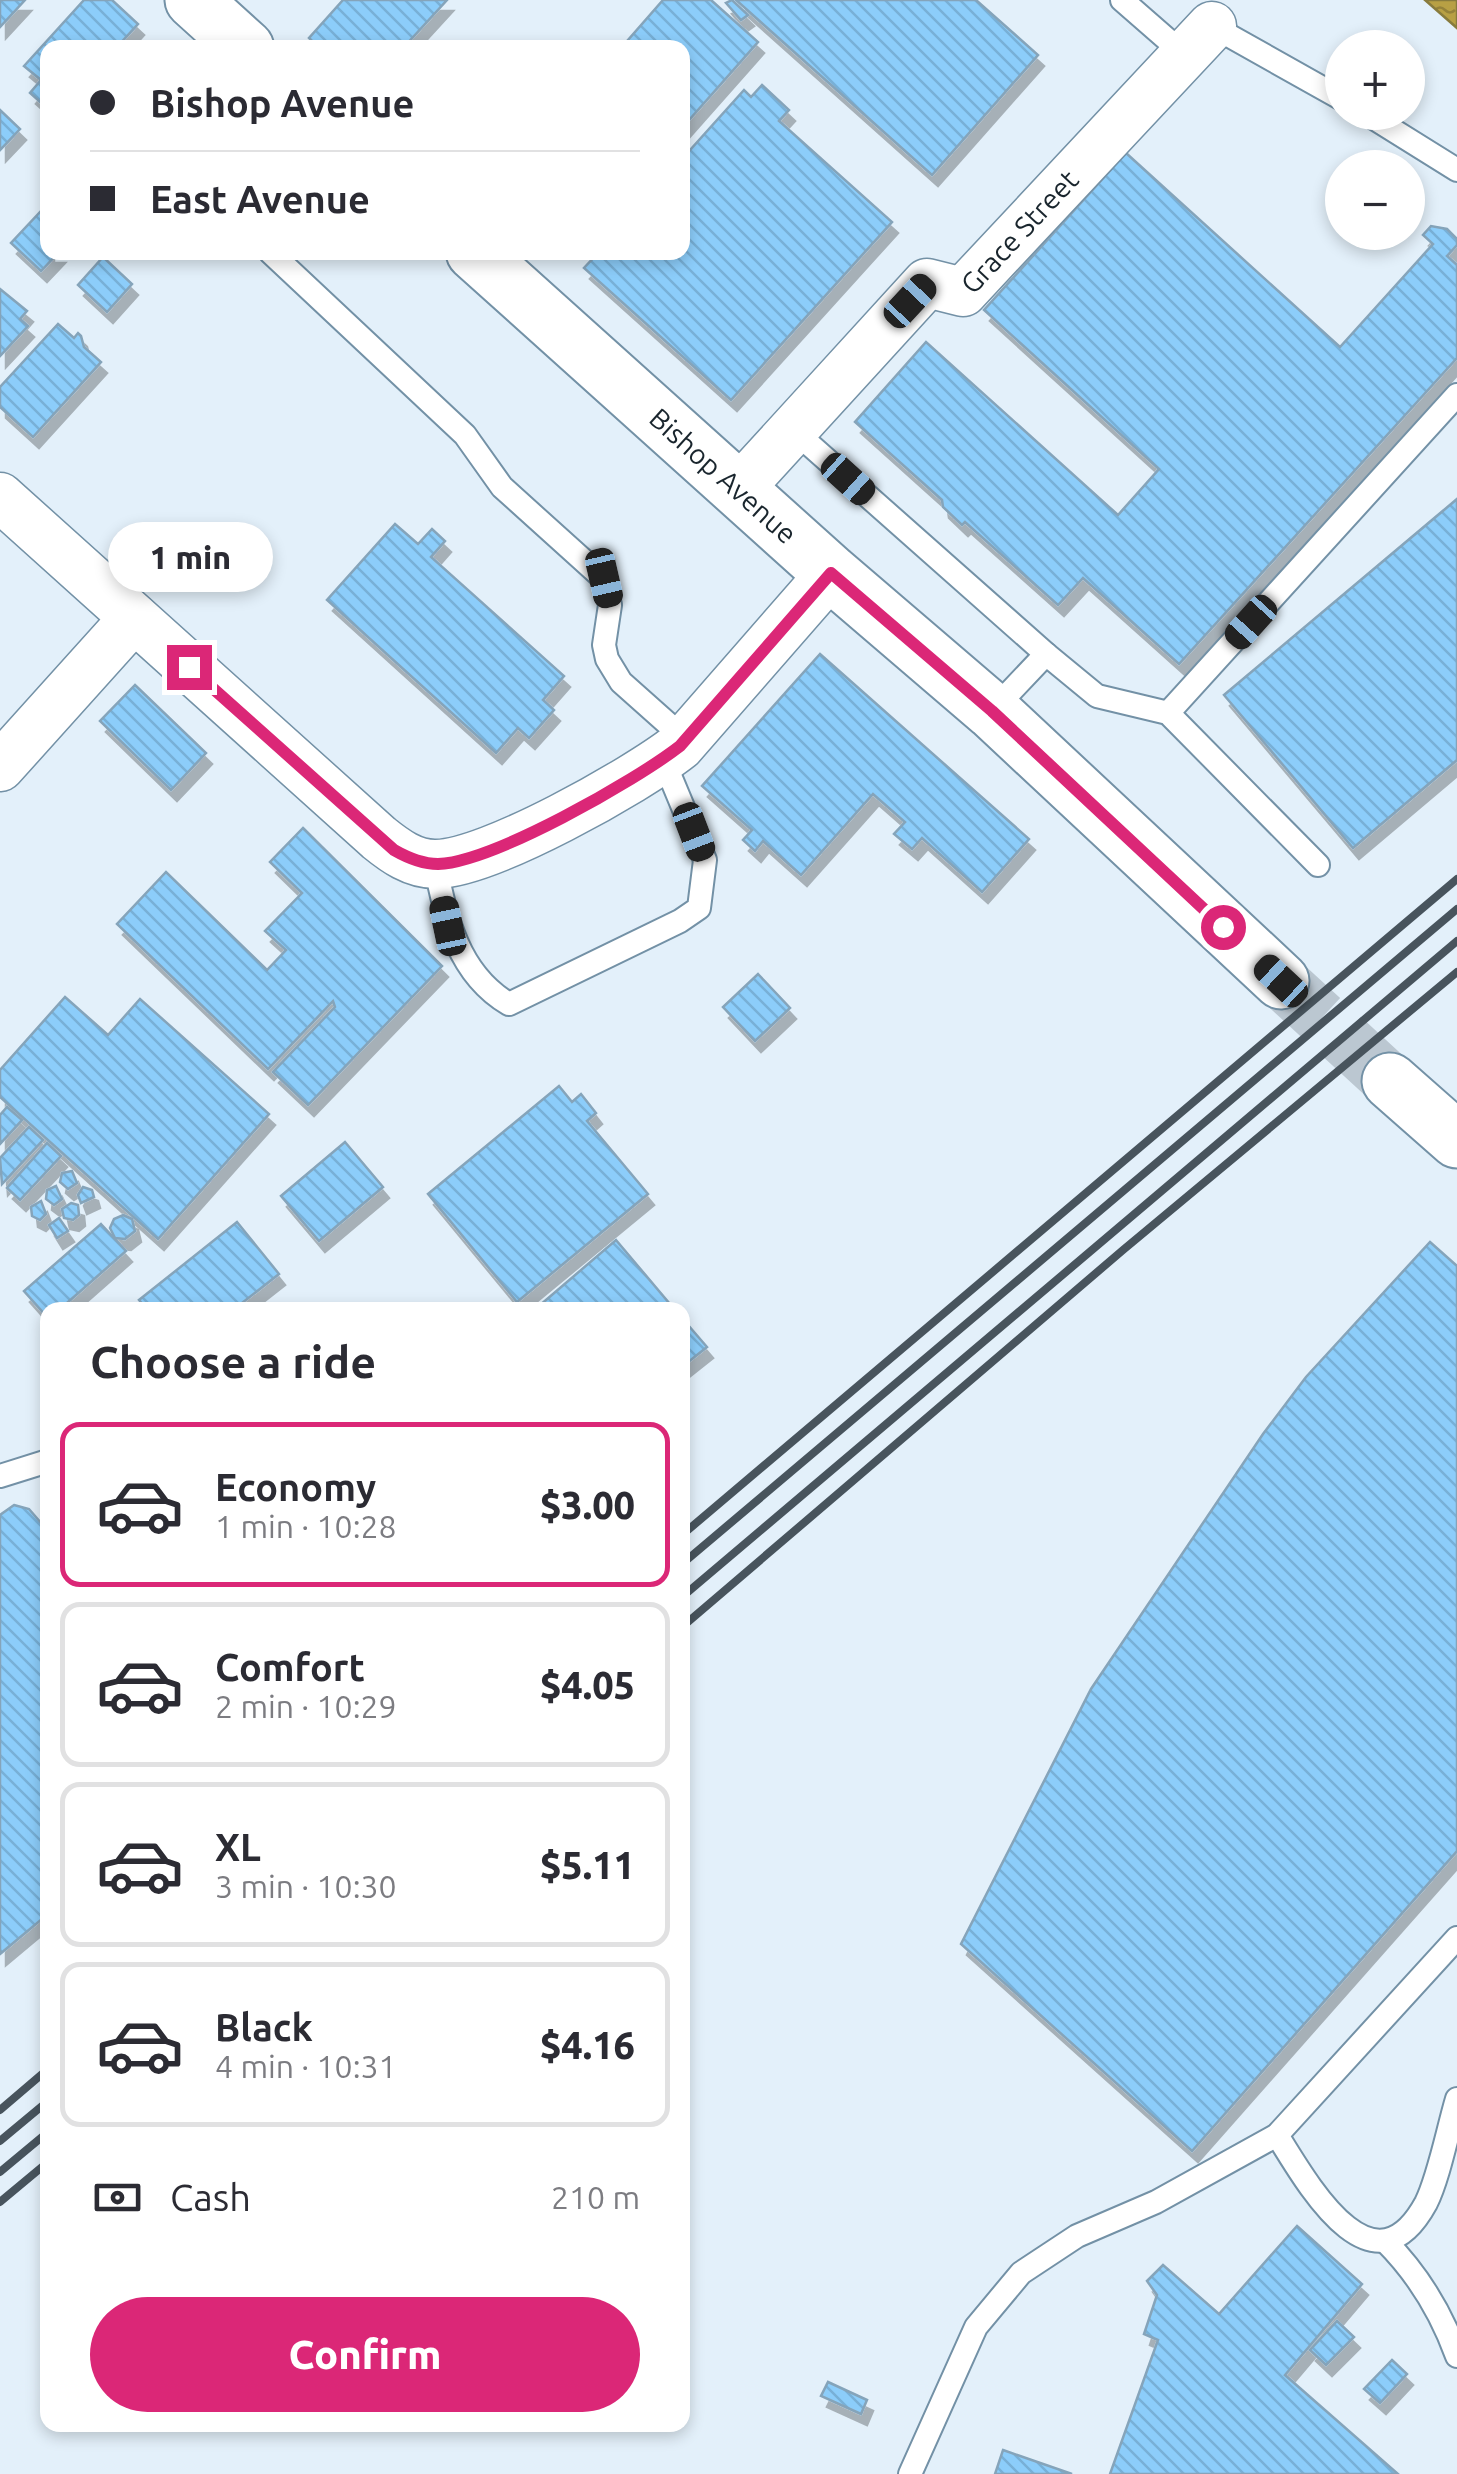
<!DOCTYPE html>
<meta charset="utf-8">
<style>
body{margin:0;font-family:Ubuntu,sans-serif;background:#f2f2f3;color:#2b2b33;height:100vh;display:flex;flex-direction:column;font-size:38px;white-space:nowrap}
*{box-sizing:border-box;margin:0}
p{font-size:32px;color:#7c7c81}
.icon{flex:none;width:55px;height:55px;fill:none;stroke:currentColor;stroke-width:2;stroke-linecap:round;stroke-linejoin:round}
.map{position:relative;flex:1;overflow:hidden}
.drawer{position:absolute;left:40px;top:1302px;width:650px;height:1130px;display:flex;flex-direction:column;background:#fff;border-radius:20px;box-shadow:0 5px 15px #0003}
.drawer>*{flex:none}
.top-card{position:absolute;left:40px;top:40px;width:650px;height:220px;border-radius:20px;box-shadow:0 5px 15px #0003;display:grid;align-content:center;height:220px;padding:0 50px;background:#fff}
.controls{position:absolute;left:1325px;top:30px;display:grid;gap:20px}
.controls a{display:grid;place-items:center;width:100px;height:100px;border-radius:50%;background:#fff;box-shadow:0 5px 15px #0003;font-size:50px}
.end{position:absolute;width:45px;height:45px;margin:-22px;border:12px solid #db2777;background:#fff;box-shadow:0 0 0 5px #fff}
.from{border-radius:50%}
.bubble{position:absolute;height:70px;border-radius:35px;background:#fff;box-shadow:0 5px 15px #0003;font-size:32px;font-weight:800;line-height:70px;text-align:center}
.car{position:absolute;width:30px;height:60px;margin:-30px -15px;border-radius:12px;box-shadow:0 0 8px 2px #0007;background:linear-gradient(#222 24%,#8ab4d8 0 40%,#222 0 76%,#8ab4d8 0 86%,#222 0)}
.top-card b{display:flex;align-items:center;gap:35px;height:95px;font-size:38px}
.top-card b+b{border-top:2px solid #e1e1e2}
.top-card i{width:25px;height:25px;background:#2b2b33}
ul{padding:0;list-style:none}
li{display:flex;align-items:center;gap:30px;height:165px;margin:0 20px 15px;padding:0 30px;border:5px solid #e1e1e2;border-radius:20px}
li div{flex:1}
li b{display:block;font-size:38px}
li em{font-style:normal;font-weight:800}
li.active{border-color:#db2777}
li>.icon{width:90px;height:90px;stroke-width:1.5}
h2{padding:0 50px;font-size:45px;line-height:120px}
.pay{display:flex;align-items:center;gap:25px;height:110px;padding:0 50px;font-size:38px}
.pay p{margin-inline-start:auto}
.cta{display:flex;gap:20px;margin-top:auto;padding:20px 50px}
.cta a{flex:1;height:115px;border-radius:60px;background:#db2777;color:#fff;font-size:40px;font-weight:800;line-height:115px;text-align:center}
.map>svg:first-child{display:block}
.water{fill:url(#water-ripples);stroke:#887b3d;stroke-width:2.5}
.building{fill:url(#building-back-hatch);stroke:#85a4ba;stroke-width:2.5;filter:url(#shadow)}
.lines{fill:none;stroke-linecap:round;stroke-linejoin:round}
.tertiary-tunnel{stroke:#bbc7d1;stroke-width:55;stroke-dasharray:55 28;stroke-linecap:butt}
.service-casing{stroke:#7391a6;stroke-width:26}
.minor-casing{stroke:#7391a6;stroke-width:51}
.tertiary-casing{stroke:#7391a6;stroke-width:59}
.service{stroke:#fff;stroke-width:22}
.minor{stroke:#fff;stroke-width:48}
.tertiary{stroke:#fff;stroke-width:55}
.rail{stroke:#48545d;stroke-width:8}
.route{stroke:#db2777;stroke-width:12}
.labels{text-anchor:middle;stroke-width:10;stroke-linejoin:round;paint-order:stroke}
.street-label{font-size:28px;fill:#19252d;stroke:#fbfbfb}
</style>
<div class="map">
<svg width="1457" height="2474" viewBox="0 0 1457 2474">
<defs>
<pattern id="water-ripples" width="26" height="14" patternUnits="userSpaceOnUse" patternTransform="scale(2.5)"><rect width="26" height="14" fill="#b8a044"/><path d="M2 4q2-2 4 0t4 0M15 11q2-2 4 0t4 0" fill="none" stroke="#958239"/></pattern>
<pattern id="building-back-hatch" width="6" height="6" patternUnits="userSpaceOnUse" patternTransform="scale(2.5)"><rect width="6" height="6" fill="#8ccdfa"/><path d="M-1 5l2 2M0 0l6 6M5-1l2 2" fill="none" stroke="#78b0d7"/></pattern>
<filter id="shadow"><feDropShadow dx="6" dy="11" stdDeviation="0" flood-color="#0004"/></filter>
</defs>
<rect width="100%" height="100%" fill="#e3f0fa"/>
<!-- water -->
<path class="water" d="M 1425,0 L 1457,0 L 1457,28 Z"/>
<!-- building -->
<g class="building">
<path d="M 0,0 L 25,0 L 0,27 Z"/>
<path d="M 84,0 L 112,0 L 138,24 L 116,48 L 48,48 L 48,109 L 30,93 L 41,80 L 24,66 Z"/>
<path d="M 343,0 L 447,0 L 403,48 L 319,48 L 309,38 Z"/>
<path d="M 663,0 L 711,0 L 758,42 L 682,128 L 682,48 L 621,48 Z"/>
<path d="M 732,0 L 748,15 L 741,20 L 726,3 Z"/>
<path d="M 736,0 L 976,0 L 1038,55 L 932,175 Z"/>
<path d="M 762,85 L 789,110 L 779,121 L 892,222 L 731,400 L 584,268 L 599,252 L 682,252 L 682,159 L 744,90 L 751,97 Z"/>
<path d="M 0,110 L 20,129 L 0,150 Z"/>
<path d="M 1126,153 L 1340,347 L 1433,244 L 1423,235 L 1431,226 L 1447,229 L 1457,239 L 1457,245 L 1447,256 L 1457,265 L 1457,358 L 1179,664 L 1083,578 L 1058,605 L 965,522 L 962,525 L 943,507 L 942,500 L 855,422 L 926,342 L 1118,515 L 1159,469 L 984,310 Z"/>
<path d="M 41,211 L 48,217 L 48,252 L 59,252 L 41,271 L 11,243 Z"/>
<path d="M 103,257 L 132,284 L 107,312 L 78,285 Z"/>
<path d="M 0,289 L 27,311 L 20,319 L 28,326 L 0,356 Z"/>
<path d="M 58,324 L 74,338 L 78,333 L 81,336 L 84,347 L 101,362 L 33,437 L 0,407 L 0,387 Z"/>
<path d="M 1457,499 L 1457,760 L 1353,848 L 1224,695 Z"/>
<path d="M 395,524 L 418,544 L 432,529 L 445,541 L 431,557 L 564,676 L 543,700 L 554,710 L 529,738 L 518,728 L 496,753 L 327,600 Z"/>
<path d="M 820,654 L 1029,839 L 982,892 L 922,838 L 912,849 L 894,834 L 905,822 L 873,794 L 801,875 L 763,841 L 755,851 L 743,840 L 752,830 L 702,786 Z"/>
<path d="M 135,685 L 206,753 L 171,790 L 100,721 Z"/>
<path d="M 303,828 L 442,966 L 308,1105 L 273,1072 L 335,1007 L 333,1001 L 268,1069 L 117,924 L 166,872 L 267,970 L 286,950 L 265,931 L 302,893 L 270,862 Z"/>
<path d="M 758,974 L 790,1008 L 755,1041 L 723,1007 Z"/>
<path d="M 65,997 L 108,1035 L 140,999 L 269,1114 L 158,1239 L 0,1097 L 0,1070 Z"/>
<path d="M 559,1086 L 572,1102 L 581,1094 L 596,1113 L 587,1121 L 648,1194 L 517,1302 L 428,1194 Z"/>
<path d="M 7,1107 L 22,1120 L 0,1144 L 0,1115 Z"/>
<path d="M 29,1127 L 43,1140 L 2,1184 L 0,1158 Z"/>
<path d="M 345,1142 L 383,1187 L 319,1241 L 281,1196 Z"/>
<path d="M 47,1143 L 61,1156 L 20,1200 L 7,1188 Z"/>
<path d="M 72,1171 L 77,1183 L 68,1189 L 60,1182 L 62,1173 Z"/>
<path d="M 56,1186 L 62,1199 L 54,1205 L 46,1199 L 47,1190 Z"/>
<path d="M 83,1187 L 92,1190 L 94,1197 L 81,1203 L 78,1195 Z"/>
<path d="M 41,1201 L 46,1214 L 40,1220 L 32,1216 L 31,1207 Z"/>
<path d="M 71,1203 L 78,1205 L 79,1215 L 73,1220 L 64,1218 L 62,1209 Z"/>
<path d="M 123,1215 L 132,1219 L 135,1231 L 125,1239 L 115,1238 L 110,1228 L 114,1219 Z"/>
<path d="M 59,1218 L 68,1231 L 57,1238 L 49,1225 Z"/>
<path d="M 237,1222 L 279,1274 L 233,1310 L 141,1310 L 145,1307 L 139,1300 Z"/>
<path d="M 101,1224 L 126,1251 L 59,1310 L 48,1310 L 48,1318 L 24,1291 Z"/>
<path d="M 616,1240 L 675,1310 L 542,1310 L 539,1306 Z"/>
<path d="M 1430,1242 L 1457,1266 L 1457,1851 L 1192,2151 L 961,1944 L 1091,1689 L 1263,1434 L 1306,1377 Z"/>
<path d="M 682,1318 L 707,1347 L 682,1367 Z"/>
<path d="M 14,1505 L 29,1509 L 48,1531 L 48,1914 L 0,1954 L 0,1515 Z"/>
<path d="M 1297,2226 L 1362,2284 L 1285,2375 L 1398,2474 L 1110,2474 L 1158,2340 L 1144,2334 L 1157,2295 L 1147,2281 L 1163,2265 L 1219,2314 Z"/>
<path d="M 1337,2321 L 1354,2337 L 1326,2365 L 1310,2350 Z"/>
<path d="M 1392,2360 L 1407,2374 L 1380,2403 L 1364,2389 Z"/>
<path d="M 828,2382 L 867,2400 L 861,2414 L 821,2396 Z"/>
<path d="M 1003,2450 L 1072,2474 L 995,2474 Z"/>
</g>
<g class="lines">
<!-- tertiary-tunnel -->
<path class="tertiary-tunnel" d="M 1281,981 L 1390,1081"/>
<!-- service casing -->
<g class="service-casing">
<g id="service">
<path d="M 1122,0 L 1185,55"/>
<path d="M 1212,26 L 1342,99"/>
<path d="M 1364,112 L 1457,170"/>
<path d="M 270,252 L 465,435 L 502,487 L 604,579 L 610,605 L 604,645 L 607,659 L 621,682 L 685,739"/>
<path d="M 792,429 L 1046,654"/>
<path d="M 992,711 L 1046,654 L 1097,696 L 1168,713 L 1318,865"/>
<path d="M 1168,713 L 1457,395"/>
<path d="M 435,864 C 446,918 458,974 509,1004 L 680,921 L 699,908 L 705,860 L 663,759"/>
<path d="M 0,1476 L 48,1461"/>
<path d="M 1277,2135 C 1308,2185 1373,2300 1426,2203 C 1439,2177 1448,2129 1457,2099"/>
<path d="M 1385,2241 C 1419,2275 1441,2312 1457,2356"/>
<path d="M 910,2474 L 976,2327 L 1021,2273 L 1077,2236 L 1156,2202 L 1277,2135 L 1457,1938"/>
</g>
</g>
<!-- minor casing -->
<g class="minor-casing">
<g id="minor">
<path id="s1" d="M 738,490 L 927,283 L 963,292 L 1212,26"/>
<path d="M 0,497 L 379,838 C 395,851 413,864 435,864 C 487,865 637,780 680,746 L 831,573"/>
<path d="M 0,767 L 134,618"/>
</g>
</g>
<!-- tertiary casing -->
<g class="tertiary-casing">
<g id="tertiary">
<path d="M 193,0 L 246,48"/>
<path id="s2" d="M 474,252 L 831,573 L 992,711 L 1281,981"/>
<path d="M 1390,1081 L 1457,1140"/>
</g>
</g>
<!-- service -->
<use href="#service" class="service"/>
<!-- minor -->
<use href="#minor" class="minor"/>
<!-- tertiary -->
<use href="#tertiary" class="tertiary"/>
<!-- rail -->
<g class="rail">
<path d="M 682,1535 L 1457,879"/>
<path d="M 682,1564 L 1457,909"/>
<path d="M 682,1597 L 1457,941"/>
<path d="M 682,1627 L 1123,1250 L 1457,972"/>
<path d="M 0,2110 L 48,2069"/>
<path d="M 0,2141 L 48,2101"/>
<path d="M 0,2172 L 48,2132"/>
<path d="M 0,2202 L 48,2162"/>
</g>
</g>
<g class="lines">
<!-- route -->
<path class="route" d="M 189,667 L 394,850 C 408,858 422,864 438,864 C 493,862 635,781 680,746 L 831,573 L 992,711 L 1223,927"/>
</g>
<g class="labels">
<!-- street labels -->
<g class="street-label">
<text dy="10" stroke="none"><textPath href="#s1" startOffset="400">Grace Street</textPath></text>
<text dy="10" stroke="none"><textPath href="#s2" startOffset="335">Bishop Avenue</textPath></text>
</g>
</g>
</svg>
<div class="controls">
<a>+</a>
<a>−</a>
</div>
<i class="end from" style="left:1223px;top:927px"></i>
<i class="end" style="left:189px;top:667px"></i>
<div class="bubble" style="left:108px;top:522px;width:165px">1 min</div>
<i class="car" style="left:910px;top:301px;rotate:43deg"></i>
<i class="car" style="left:848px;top:479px;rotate:132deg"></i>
<i class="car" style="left:604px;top:578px;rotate:167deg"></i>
<i class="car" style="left:1251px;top:622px;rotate:222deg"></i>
<i class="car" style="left:694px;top:832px;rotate:159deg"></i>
<i class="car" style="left:448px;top:926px;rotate:348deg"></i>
<i class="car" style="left:1281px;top:981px;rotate:313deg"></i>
<div class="top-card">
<b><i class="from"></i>Bishop Avenue</b>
<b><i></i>East Avenue</b>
</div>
<section class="drawer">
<h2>Choose a ride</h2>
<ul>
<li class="active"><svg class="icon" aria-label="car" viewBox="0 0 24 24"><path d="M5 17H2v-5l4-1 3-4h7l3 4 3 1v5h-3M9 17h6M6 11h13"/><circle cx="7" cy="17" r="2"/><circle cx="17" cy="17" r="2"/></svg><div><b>Economy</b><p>1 min · 10:28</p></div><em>$3.00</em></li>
<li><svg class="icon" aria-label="car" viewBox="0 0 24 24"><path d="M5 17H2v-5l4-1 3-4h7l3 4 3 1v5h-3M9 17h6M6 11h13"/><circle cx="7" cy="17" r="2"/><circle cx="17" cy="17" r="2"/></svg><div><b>Comfort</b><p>2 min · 10:29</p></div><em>$4.05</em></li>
<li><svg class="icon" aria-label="car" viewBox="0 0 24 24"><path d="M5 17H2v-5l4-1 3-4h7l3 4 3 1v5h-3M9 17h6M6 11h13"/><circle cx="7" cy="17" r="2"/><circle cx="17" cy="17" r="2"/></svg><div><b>XL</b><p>3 min · 10:30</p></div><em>$5.11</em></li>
<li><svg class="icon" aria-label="car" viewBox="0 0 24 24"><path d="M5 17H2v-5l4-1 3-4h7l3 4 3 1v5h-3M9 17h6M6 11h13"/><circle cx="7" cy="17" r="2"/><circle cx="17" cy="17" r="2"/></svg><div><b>Black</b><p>4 min · 10:31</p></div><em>$4.16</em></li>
</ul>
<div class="pay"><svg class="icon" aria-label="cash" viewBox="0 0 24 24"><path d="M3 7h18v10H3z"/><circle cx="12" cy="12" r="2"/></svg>Cash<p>210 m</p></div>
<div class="cta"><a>Confirm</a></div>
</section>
</div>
